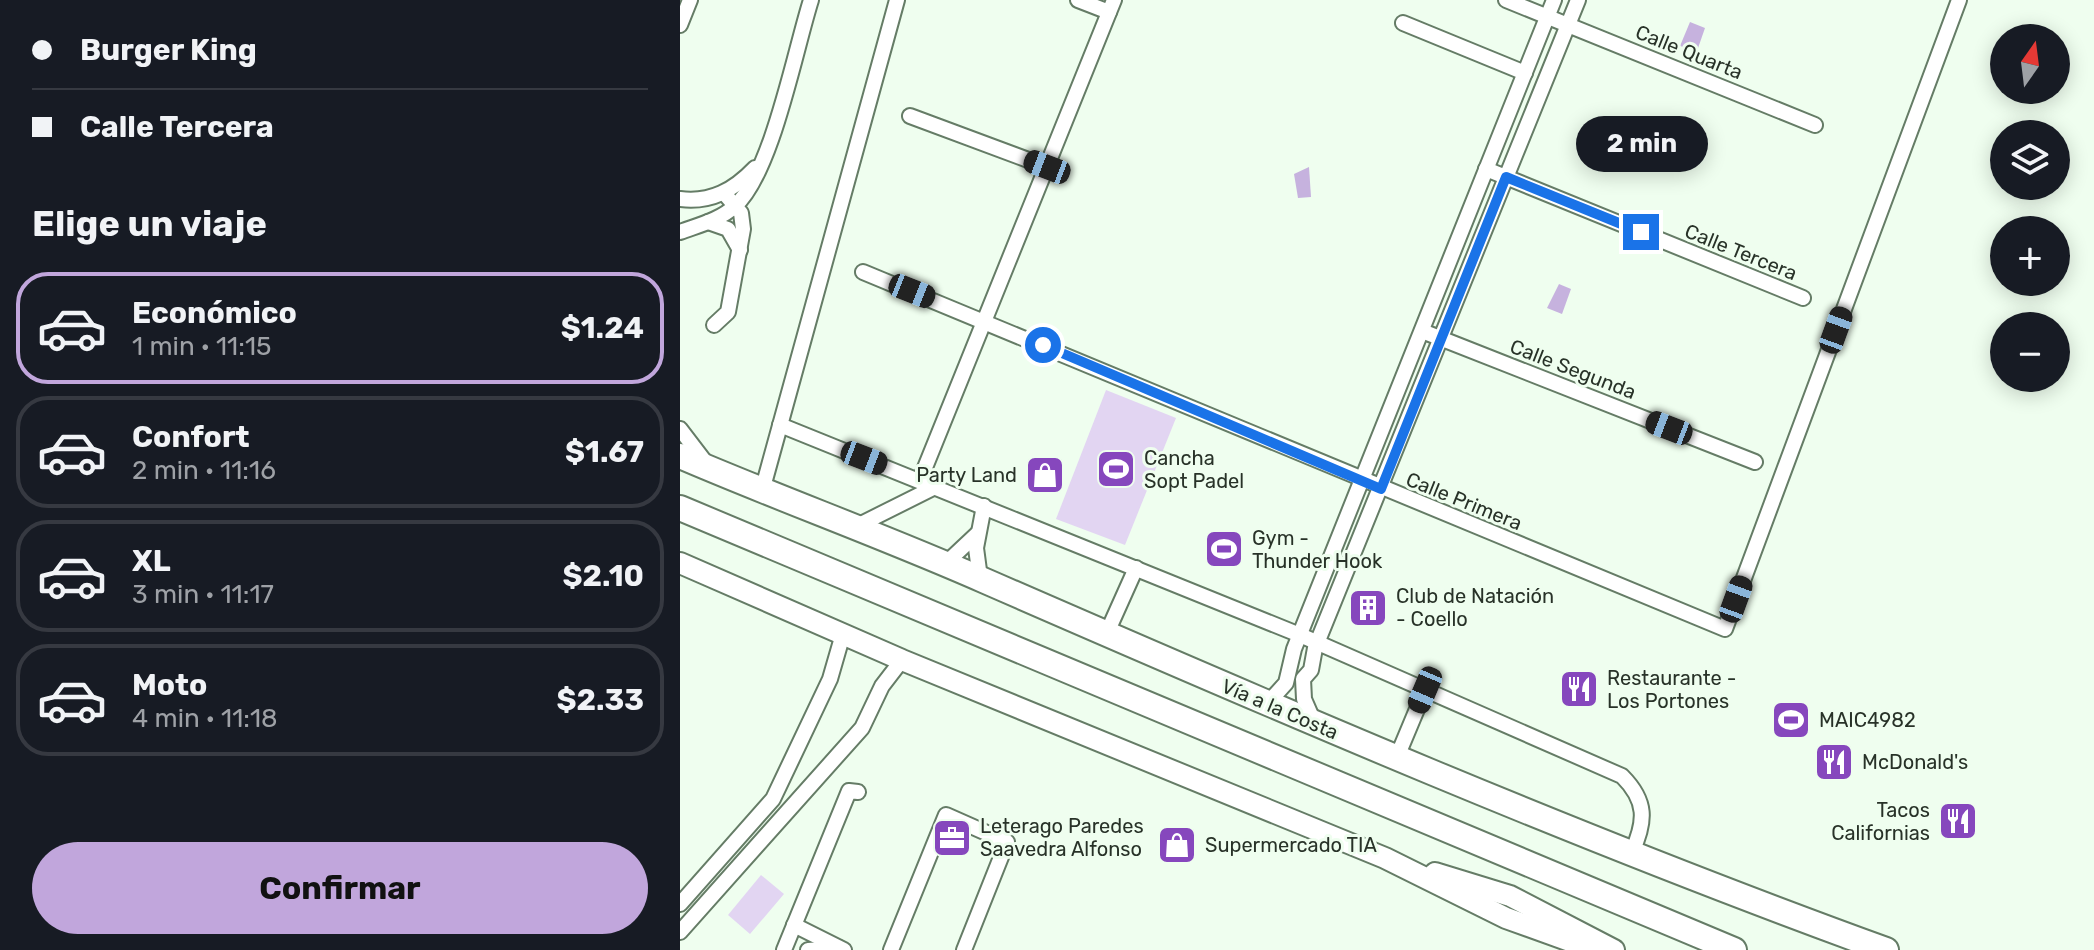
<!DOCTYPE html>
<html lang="es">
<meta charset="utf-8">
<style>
body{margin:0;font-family:Rubik,sans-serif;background:#20242c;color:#f1f3f6;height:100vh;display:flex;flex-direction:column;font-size:30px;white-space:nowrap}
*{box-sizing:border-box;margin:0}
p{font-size:26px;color:#9ea1a6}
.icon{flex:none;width:44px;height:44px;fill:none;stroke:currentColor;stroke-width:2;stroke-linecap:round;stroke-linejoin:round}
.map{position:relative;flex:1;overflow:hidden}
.panel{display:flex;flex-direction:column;background:#171b24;width:680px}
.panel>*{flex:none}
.banner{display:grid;align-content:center;height:176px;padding:0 32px;background:#171b24}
.needle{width:52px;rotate:14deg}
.tools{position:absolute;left:1310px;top:24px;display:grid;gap:16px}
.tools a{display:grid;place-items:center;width:80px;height:80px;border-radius:50%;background:#171b24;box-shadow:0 4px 20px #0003;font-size:40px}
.end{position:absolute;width:36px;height:36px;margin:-18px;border:10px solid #1a73e8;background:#fff;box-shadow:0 0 0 4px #fff}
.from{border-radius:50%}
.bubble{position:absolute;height:56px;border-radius:28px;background:#171b24;box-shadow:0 4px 20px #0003;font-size:26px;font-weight:700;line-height:56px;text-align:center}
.car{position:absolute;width:24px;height:48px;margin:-24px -12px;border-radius:10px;box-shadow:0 0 6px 2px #0007;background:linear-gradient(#222 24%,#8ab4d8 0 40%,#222 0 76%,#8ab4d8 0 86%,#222 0)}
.banner b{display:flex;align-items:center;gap:28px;height:76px;font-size:30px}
.banner b+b{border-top:2px solid #363941}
.banner i{width:20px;height:20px;background:#f1f3f6}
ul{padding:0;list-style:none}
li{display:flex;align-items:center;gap:24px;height:112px;margin:0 16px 12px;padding:0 16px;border:4px solid #363941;border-radius:32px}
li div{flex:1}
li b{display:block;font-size:30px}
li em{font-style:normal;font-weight:700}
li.on{border-color:#c1a6dc}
li>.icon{width:72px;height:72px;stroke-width:1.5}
h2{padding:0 32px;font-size:36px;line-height:96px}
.primary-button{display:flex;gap:16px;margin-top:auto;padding:16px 32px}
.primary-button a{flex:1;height:92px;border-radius:48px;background:#c1a6dc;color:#111;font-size:32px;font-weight:700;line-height:92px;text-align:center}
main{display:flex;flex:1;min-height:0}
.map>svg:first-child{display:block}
.green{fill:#e2d5f2}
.water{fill:#c6b2de}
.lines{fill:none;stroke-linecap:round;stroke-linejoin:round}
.street-casing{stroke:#657c66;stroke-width:18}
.secondary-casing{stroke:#657c66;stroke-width:24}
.highway-casing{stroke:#657c66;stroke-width:28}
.street{stroke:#fff;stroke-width:14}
.secondary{stroke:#fff;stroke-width:20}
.highway{stroke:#fff;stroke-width:24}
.route{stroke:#1a73e8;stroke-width:10}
.labels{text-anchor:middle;stroke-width:6;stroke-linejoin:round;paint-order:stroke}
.street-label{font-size:20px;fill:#283228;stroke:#effeef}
.poi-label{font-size:20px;fill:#283228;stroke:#effeef;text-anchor:start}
</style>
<main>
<section class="panel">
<div class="banner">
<b><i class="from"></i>Burger King</b>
<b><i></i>Calle Tercera</b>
</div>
<h2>Elige un viaje</h2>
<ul>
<li class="on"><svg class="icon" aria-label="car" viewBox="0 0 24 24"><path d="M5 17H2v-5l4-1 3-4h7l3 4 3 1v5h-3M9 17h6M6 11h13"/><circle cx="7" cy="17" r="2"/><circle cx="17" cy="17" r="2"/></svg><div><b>Económico</b><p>1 min · 11:15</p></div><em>$1.24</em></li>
<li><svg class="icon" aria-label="car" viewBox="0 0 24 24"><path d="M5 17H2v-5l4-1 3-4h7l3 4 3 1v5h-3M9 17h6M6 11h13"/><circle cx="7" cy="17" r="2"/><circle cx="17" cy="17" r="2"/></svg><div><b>Confort</b><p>2 min · 11:16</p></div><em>$1.67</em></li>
<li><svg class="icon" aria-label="car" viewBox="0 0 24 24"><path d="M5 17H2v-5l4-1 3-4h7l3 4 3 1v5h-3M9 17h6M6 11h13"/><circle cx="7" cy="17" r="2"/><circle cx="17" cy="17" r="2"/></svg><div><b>XL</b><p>3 min · 11:17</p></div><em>$2.10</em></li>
<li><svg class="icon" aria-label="car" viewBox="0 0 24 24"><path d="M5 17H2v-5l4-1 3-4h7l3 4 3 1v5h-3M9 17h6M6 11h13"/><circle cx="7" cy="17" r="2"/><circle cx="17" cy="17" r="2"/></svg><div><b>Moto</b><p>4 min · 11:18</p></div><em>$2.33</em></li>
</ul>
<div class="primary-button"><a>Confirmar</a></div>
</section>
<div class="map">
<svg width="1414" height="950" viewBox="0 0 1414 950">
<rect width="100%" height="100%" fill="#effeef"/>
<!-- green -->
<g class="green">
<path d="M 426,390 L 496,418 L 445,545 L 376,519 Z"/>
<path d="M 81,875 L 104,894 L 70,934 L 48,915 Z"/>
</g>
<!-- water -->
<g class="water">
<path d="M 1010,22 L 1025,28 L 1017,51 L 1000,46 Z"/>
<path d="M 629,167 L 631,197 L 618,198 L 614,174 Z"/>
<path d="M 879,284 L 891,289 L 882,314 L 867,308 Z"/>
<path d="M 1119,707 L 1126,722 L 1103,733 L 1096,718 Z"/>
</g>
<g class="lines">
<!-- street casing -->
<g class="street-casing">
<g id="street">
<path d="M 398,0 L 429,12"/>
<path d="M 826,0 L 1135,125"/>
<path d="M 723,23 L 845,73"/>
<path d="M 0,25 L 10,0"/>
<path d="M 230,116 L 367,167"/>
<path d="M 806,169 L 1123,298"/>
<path d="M 0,199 C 31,203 54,190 75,168"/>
<path d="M 28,222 L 48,229 L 60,250"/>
<path d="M 0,232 C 19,225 40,220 55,206 C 92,173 115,50 131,0"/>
<path d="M 183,272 L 1045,629 L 1279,0"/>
<path d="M 34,325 L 48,312 L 63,229 L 61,213 L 44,193"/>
<path d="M 742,331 L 1075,462"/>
<path d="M 100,425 L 620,635 L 942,776 C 967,801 966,821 952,852"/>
<path d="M 0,429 L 26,463"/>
<path d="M 240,480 L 434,0"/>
<path d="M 82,491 L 217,0"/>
<path d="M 175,527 L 257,486"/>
<path d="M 264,565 L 297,534"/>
<path d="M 300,578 L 296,548 L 304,506"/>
<path d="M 426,635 L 456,568"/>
<path d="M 587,704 L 606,683 L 614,649 L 874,0"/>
<path d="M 634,722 L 624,699 L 623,679 L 631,670 L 635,648 L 898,0"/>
<path d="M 717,757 L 745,690"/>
<path d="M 0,904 L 93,799 L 150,679 L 163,634"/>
<path d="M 114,925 L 164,950"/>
<path d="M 0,932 L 182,728 L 202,686 L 222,660"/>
<path d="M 104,950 L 169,791 L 178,792"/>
<path d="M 128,950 L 159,948"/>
<path d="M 211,950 L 266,815 L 327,842 L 284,950"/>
</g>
</g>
<!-- secondary casing -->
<g class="secondary-casing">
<g id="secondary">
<path d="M 0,563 L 222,660 L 705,858 L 826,918 L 915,950"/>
<path d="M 755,873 L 830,896 L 934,950"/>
</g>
</g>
<!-- highway casing -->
<g class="highway-casing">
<g id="highway">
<path d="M 0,456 C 100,499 203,536 303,580 C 601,710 900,839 1206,950"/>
<path d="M 0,508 L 1054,950"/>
</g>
</g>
<!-- street -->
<use href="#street" class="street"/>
<!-- secondary -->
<use href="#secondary" class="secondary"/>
<!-- highway -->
<use href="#highway" class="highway"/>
</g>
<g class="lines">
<!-- route -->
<path class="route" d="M 363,345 L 701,489 L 826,177 L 961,232"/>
</g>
<!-- icons -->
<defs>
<g id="stadium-square" transform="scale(2)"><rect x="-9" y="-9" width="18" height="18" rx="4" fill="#8647bd" stroke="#effeef"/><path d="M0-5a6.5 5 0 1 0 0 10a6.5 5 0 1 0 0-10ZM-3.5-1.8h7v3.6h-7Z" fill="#fff"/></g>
<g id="shop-square" transform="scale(2)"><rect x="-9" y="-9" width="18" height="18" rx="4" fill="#8647bd" stroke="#effeef"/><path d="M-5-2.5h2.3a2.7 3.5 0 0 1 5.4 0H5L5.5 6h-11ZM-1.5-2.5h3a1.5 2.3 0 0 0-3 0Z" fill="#fff"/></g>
<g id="building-square" transform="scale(2)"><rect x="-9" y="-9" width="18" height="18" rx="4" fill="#8647bd" stroke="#effeef"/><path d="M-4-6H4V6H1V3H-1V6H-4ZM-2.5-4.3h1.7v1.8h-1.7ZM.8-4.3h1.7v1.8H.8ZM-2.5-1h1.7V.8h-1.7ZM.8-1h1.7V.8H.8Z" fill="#fff"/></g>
<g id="restaurant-square" transform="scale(2)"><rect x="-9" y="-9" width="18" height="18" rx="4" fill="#8647bd" stroke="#effeef"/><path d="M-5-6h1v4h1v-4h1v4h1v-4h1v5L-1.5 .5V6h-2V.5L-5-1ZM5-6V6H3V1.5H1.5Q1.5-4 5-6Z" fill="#fff"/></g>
<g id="office-square" transform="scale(2)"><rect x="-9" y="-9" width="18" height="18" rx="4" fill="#8647bd" stroke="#effeef"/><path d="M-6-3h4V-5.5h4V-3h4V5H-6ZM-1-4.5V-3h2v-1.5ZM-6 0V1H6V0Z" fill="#fff"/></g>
</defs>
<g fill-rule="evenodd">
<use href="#stadium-square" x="436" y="469"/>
<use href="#shop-square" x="365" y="475"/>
<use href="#stadium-square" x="544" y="549"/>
<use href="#building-square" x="688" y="608"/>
<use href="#restaurant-square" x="899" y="689"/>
<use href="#stadium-square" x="1111" y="720"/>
<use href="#restaurant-square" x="1154" y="762"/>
<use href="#restaurant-square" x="1278" y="821"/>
<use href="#office-square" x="272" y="838"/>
<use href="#shop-square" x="497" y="845"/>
</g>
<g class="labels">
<!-- street labels -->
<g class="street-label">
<text transform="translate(1009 52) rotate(22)" y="7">Calle Quarta</text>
<text transform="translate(1061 252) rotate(22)" y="7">Calle Tercera</text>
<text transform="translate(893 369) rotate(21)" y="7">Calle Segunda</text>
<text transform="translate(784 501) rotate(22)" y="7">Calle Primera</text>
<text transform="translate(600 709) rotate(23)" y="7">Vía a la Costa</text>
</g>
<!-- poi labels -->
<g class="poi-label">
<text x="464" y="465">Cancha<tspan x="464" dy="23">Sopt Padel</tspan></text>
<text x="337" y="482" text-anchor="end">Party Land</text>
<text x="572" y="545">Gym -<tspan x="572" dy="23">Thunder Hook</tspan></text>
<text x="716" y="603">Club de Natación<tspan x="716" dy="23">- Coello</tspan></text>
<text x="927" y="685">Restaurante -<tspan x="927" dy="23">Los Portones</tspan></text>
<text x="1139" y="727">MAIC4982</text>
<text x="1182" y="769">McDonald's</text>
<text x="1250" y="817" text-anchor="end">Tacos<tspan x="1250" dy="23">Californias</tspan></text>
<text x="300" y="833">Leterago Paredes<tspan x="300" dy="23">Saavedra Alfonso</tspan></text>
<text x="525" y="852">Supermercado TIA</text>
</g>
</g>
</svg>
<div class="tools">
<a><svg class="needle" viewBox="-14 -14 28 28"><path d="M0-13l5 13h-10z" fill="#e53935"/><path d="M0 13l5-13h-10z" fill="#9ea1a6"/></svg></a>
<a><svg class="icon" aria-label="layers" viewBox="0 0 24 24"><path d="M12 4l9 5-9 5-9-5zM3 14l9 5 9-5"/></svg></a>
<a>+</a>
<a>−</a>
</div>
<i class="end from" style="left:363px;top:345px"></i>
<i class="end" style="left:961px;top:232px"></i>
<div class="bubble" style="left:896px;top:116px;width:132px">2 min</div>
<i class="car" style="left:367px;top:167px;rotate:291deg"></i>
<i class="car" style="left:232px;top:291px;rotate:112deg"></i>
<i class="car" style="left:1156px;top:330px;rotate:20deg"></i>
<i class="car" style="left:989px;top:428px;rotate:291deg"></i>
<i class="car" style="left:184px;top:458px;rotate:111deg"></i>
<i class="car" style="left:1056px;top:599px;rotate:20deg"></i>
<i class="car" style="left:745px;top:690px;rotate:203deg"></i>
</div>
</main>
